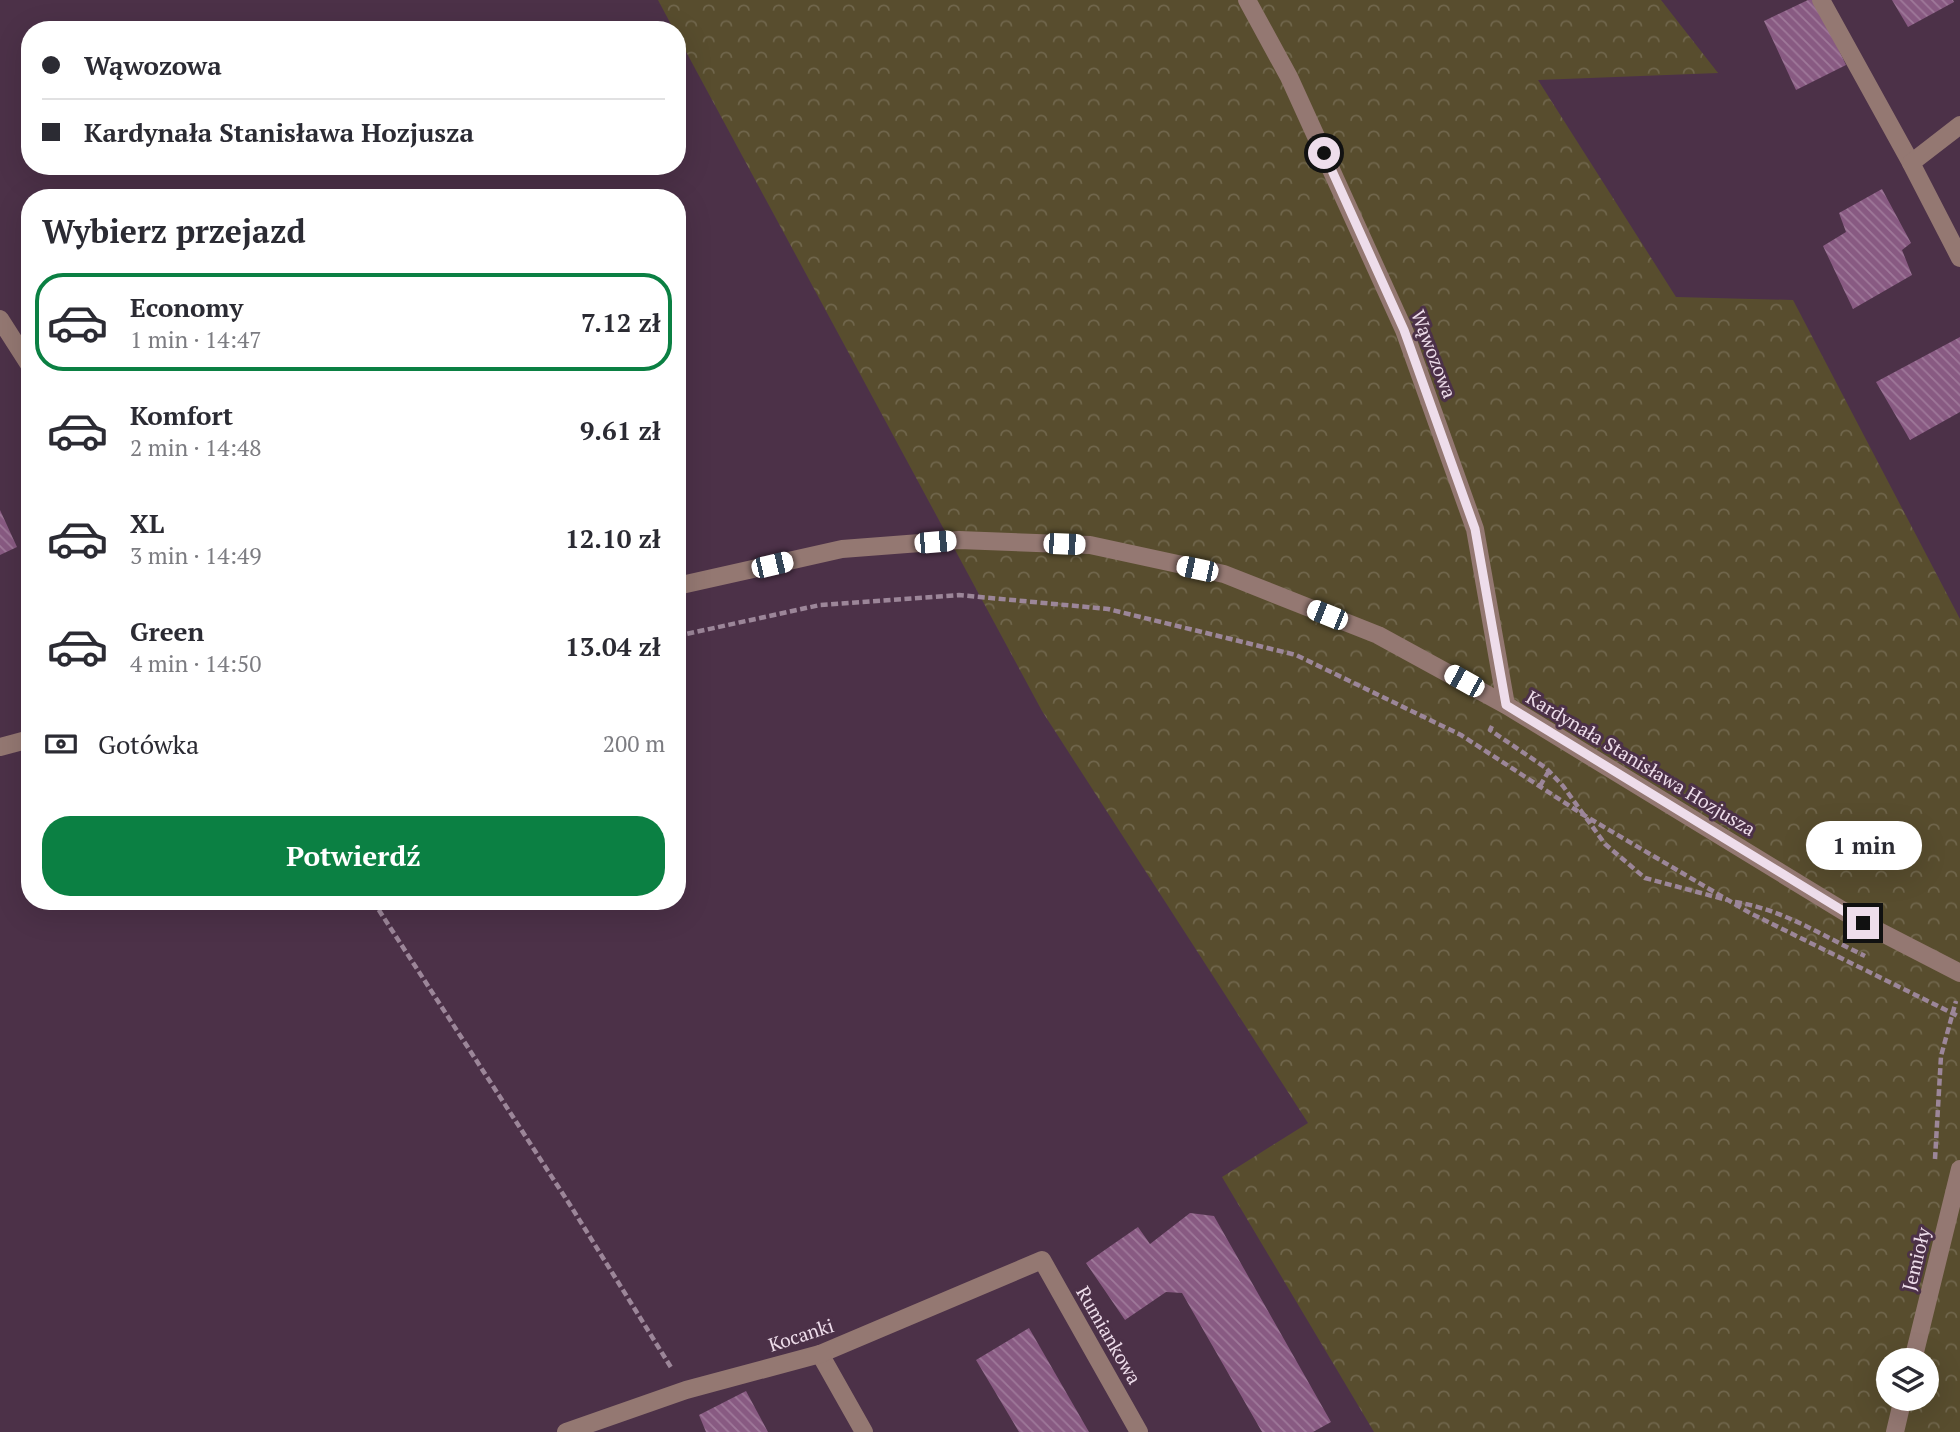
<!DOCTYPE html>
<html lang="pl">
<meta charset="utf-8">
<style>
body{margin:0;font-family:"PT Serif",serif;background:#f7f7f7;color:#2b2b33;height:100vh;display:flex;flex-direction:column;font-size:26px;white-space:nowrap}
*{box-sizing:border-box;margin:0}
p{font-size:23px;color:#7c7c81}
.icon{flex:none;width:38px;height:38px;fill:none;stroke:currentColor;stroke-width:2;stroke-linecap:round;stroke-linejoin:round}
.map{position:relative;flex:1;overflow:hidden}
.sheet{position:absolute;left:21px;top:189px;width:665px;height:721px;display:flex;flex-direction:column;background:#fff;border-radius:28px;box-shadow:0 7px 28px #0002}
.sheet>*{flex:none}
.top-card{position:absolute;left:21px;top:21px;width:665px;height:154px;border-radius:28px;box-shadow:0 7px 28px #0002;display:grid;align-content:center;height:154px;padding:0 21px;background:#fff}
.controls{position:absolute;left:1876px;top:1348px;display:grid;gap:14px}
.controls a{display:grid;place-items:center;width:63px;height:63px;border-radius:50%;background:#fff;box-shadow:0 7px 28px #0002;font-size:35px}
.end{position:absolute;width:32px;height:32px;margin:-16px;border:9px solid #eeddeb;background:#111;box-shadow:0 0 0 4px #111}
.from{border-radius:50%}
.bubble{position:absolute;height:49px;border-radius:24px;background:#fff;box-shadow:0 7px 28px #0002;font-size:23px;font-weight:700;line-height:49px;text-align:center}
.car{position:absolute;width:21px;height:42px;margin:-21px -10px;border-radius:9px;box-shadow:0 0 5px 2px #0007;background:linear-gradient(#fff 24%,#345 0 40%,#fff 0 76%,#345 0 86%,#fff 0)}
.top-card b{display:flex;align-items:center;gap:24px;height:66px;font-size:26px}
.top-card b+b{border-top:2px solid #e1e1e2}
.top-card i{width:18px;height:18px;background:#2b2b33}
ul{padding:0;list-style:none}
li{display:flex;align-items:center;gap:21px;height:98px;margin:0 14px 10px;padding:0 7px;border:4px solid transparent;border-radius:28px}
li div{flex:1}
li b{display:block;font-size:26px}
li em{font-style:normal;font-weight:700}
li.selected{border-color:#0b8043}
li>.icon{width:63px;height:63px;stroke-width:1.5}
h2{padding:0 21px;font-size:32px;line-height:84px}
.pay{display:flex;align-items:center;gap:18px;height:77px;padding:0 21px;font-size:26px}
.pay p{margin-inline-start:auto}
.action{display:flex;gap:14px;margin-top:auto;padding:14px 21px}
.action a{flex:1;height:80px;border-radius:28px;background:#0b8043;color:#fff;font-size:28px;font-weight:700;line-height:80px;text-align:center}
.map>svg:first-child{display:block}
.forest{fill:url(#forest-crowns);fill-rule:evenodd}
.building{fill:url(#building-back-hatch)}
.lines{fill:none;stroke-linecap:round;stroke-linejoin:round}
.path{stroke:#9c8699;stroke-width:4.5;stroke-dasharray:7 3.5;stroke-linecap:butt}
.minor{stroke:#947872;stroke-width:18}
.route{stroke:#eeddeb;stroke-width:9}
.labels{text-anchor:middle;stroke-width:6;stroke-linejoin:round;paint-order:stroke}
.street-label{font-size:19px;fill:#eeddeb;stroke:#4c3148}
</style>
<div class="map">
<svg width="1960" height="1432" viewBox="0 0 1960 1432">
<defs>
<pattern id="forest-crowns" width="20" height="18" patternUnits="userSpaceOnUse" patternTransform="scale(1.75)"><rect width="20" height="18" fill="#584d2e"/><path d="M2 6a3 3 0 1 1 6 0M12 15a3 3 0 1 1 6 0" fill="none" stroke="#70664c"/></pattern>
<pattern id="building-back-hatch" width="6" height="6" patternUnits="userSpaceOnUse" patternTransform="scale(1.75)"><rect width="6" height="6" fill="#885a82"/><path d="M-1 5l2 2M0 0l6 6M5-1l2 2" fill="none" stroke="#9f799a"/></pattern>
</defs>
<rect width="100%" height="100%" fill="#4c3148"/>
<!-- forest -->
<path class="forest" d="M 658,0 L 1661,0 L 1718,73 L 1538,80 L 1676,297 L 1793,300 L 1960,619 L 1960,1432 L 1374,1432 L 1222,1177 L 1308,1123 L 1042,711 L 677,35 L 677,30 L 674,30 ZM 1888,1360 L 1927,1360 L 1927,1398 L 1888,1398 Z"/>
<!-- building -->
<g class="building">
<path d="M 1808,0 L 1815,0 L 1846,65 L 1796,90 L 1764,21 Z"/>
<path d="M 1892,0 L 1953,0 L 1954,2 L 1908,27 Z"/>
<path d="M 1882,189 L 1911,243 L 1902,250 L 1912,275 L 1853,309 L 1823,246 L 1846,232 L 1839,213 Z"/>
<path d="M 1960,337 L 1960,412 L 1910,440 L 1876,382 Z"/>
<path d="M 0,510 L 17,547 L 0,555 Z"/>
<path d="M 1190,1213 L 1214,1216 L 1331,1422 L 1313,1432 L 1262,1432 L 1182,1293 L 1166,1292 L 1125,1320 L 1086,1263 L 1138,1227 L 1150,1244 Z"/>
<path d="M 1029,1328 L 1089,1432 L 1019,1432 L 976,1360 Z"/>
<path d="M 746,1391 L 768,1432 L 706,1432 L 699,1415 Z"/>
</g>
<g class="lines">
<!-- path -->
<g class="path">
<path d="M 677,636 L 820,605 L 959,595 L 1108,609 L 1296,655 L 1461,735 L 1582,814 L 1750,913 L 1960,1017"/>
<path d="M 1492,726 L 1490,730 L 1546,768 L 1563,786 L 1605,844 L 1645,878 L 1727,900"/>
<path d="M 1540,786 L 1550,769"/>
<path d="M 373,901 L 572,1208 L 672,1369"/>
<path d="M 1735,902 C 1782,909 1823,936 1865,956"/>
<path d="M 1935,1159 L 1941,1056 L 1956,1001"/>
<path d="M 1879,1387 L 1886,1358"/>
</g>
<!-- minor -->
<g class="minor">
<path d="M 1247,0 L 1289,77 L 1404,330 L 1475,529 L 1506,705"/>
<path d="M 1821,0 L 1911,163"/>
<path d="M 1960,125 L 1911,163 L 1960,258"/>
<path d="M 0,319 L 30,366"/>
<path d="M 677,586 L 842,549 L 959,540 L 1090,545 L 1224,574 L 1378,635 L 1506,705 L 1863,923 L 1960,973"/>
<path d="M 0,747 L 30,739"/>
<path d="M 820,1354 L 864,1432"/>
<path d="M 1913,1360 L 1960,1169"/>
<path d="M 566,1432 L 686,1390 L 820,1354 L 1042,1260 L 1139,1432"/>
<path d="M 1895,1432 L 1903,1398"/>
</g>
</g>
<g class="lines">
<!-- route -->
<path class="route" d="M 1324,153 L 1404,330 L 1475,529 L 1506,705 L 1863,923"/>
</g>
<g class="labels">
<!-- street labels -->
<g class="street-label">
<text transform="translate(1434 354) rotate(69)" y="7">Wąwozowa</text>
<text transform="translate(1641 763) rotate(31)" y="7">Kardynała Stanisława Hozjusza</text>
<text transform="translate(1916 1259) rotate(-76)" y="7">Jemioły</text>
<text transform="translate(801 1335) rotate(-18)" y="7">Kocanki</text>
<text transform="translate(1109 1335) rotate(60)" y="7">Rumiankowa</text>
</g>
</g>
</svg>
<div class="controls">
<a><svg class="icon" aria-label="layers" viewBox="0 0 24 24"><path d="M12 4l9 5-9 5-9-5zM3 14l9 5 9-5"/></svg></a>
</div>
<i class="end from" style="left:1324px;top:153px"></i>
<i class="end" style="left:1863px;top:923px"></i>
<div class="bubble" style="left:1806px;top:821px;width:116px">1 min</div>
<i class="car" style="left:935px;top:542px;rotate:85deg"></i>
<i class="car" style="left:1064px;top:544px;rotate:92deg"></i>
<i class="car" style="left:772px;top:565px;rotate:77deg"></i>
<i class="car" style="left:1197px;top:569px;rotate:282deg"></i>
<i class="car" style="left:1327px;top:615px;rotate:292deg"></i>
<i class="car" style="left:1464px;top:681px;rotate:299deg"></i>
<div class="top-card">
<b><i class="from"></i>Wąwozowa</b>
<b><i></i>Kardynała Stanisława Hozjusza</b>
</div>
<section class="sheet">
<h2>Wybierz przejazd</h2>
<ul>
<li class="selected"><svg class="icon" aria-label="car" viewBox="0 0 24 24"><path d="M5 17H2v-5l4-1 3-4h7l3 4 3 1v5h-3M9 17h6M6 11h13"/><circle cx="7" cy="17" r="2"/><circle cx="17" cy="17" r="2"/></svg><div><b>Economy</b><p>1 min · 14:47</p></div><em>7.12 zł</em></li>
<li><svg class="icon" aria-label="car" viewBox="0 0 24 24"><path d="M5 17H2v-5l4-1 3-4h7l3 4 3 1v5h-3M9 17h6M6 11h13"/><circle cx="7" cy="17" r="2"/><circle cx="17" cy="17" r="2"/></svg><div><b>Komfort</b><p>2 min · 14:48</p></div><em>9.61 zł</em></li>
<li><svg class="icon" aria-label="car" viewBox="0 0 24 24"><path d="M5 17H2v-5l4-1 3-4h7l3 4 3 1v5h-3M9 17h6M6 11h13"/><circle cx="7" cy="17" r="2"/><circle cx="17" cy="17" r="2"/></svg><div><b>XL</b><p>3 min · 14:49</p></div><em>12.10 zł</em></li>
<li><svg class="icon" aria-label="car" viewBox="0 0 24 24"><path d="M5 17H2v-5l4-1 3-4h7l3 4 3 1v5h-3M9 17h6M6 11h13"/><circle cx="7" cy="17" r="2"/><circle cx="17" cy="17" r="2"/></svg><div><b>Green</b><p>4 min · 14:50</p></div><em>13.04 zł</em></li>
</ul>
<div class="pay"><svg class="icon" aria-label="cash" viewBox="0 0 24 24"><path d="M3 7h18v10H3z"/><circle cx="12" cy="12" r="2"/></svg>Gotówka<p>200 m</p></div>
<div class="action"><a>Potwierdź</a></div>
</section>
</div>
